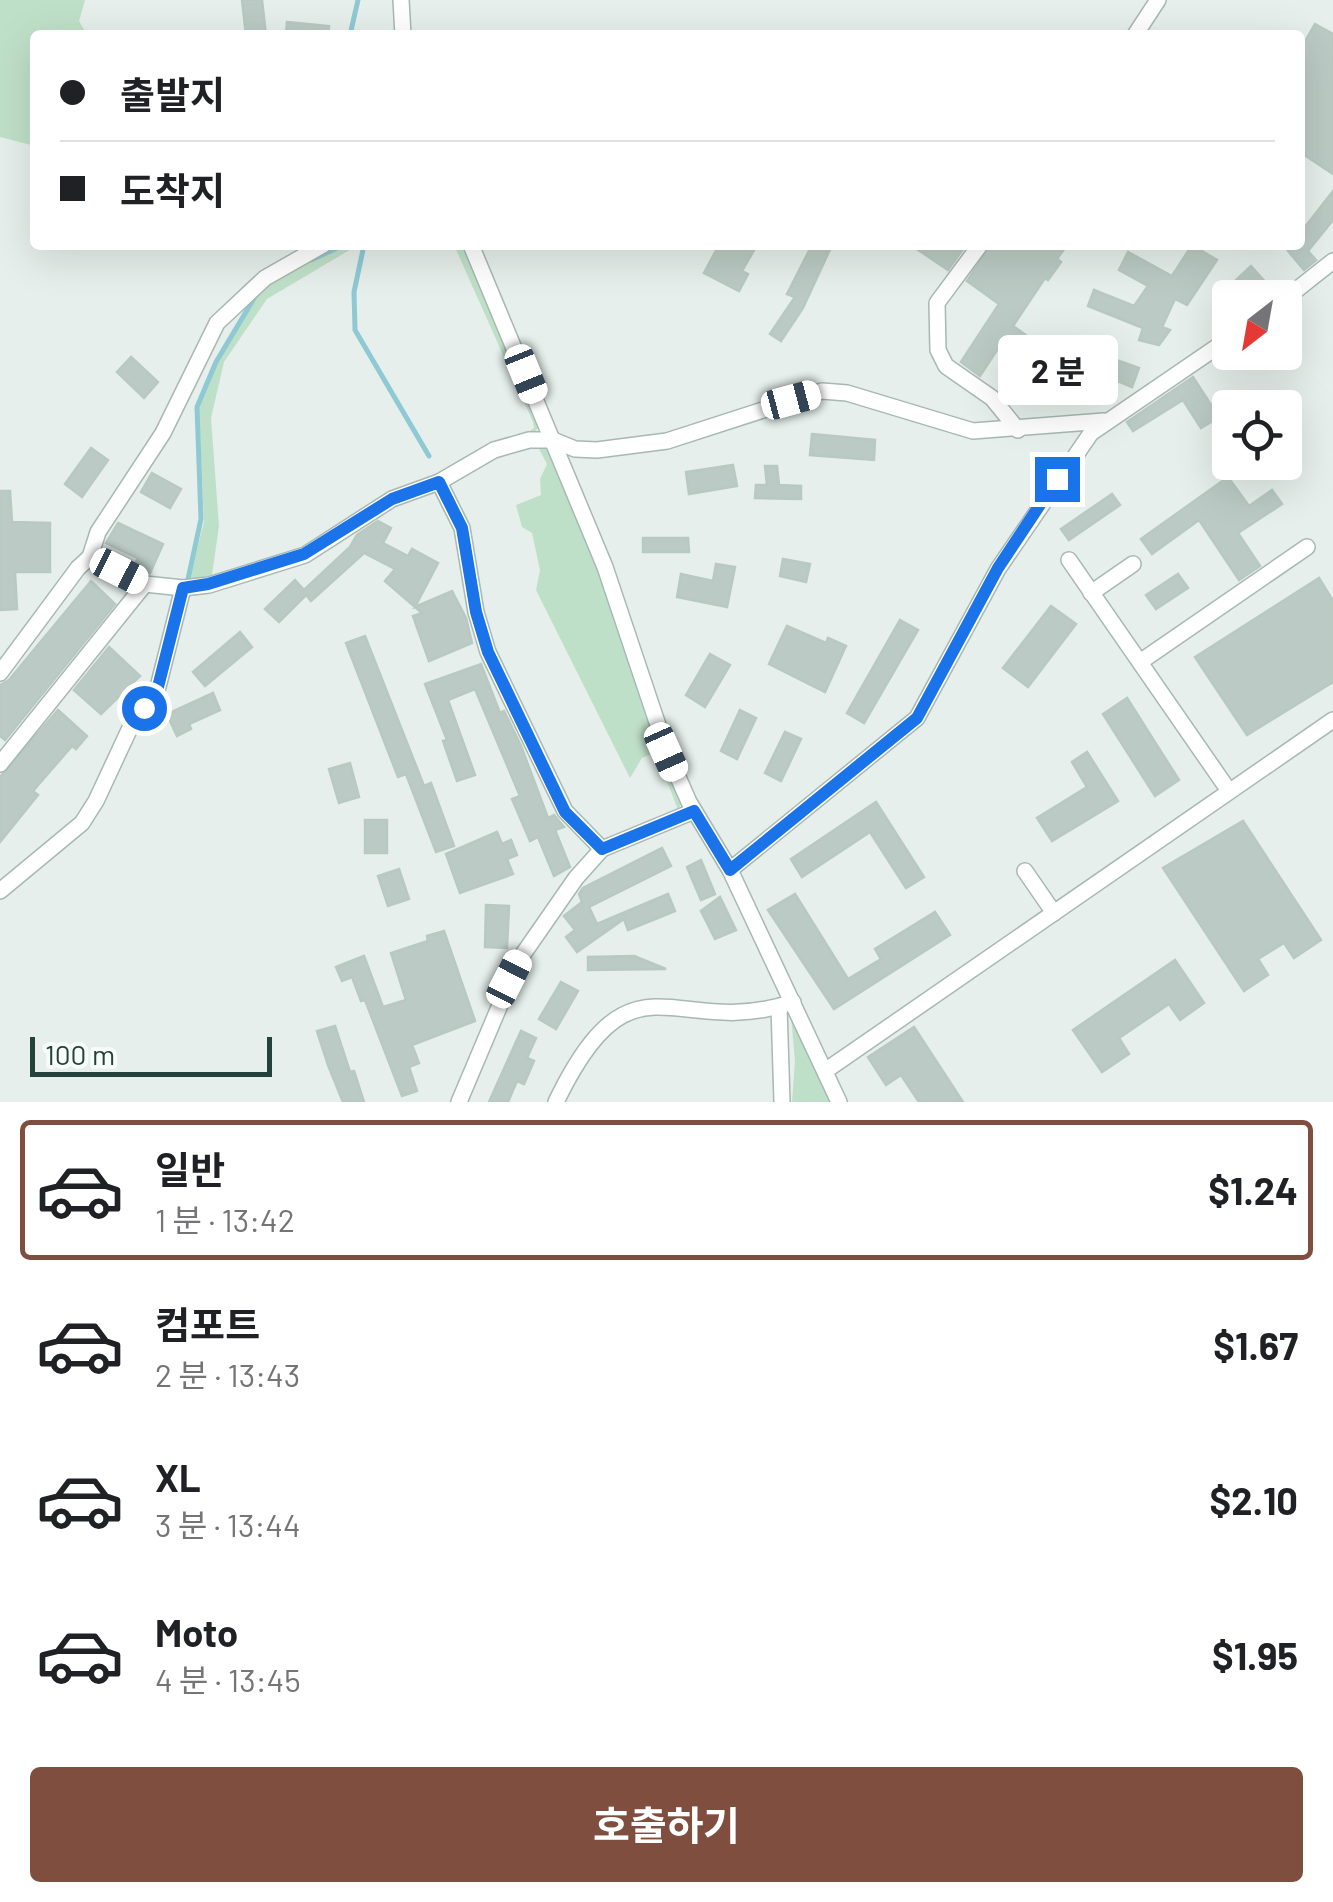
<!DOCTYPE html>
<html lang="ko">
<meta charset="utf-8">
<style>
body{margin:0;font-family:Barlow,"Noto Sans KR",sans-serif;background:#f6f6f6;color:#202124;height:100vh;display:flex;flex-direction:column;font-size:38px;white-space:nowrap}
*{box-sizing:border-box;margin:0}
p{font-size:32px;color:#757577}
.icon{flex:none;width:55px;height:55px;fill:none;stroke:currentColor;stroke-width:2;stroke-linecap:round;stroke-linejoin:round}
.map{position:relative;height:1102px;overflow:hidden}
.panel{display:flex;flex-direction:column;background:#fff;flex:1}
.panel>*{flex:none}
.hud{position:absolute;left:30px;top:30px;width:1275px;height:220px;border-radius:10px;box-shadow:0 10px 40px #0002;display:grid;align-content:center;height:220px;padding:0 30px;background:#fff}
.needle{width:65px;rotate:211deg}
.tools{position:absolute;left:1212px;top:280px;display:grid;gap:20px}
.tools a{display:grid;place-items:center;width:90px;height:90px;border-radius:10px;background:#fff;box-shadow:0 10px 40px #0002;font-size:50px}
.scale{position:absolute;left:30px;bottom:25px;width:242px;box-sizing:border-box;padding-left:10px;border:5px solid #24423a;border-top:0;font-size:28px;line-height:35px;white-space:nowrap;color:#24423a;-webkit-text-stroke:8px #f7fbf9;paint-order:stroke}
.end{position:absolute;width:45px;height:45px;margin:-22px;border:12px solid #1a73e8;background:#fff;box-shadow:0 0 0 5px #fff}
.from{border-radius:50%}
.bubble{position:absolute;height:70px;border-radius:10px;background:#fff;box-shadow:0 10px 40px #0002;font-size:32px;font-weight:700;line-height:70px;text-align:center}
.car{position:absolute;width:30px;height:60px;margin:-30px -15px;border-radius:12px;box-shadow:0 0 8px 2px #0007;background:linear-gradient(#fff 24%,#345 0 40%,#fff 0 76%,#345 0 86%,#fff 0)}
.hud b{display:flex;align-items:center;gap:35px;height:95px;font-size:38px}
.hud b+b{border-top:2px solid #e0e0e0}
.hud i{width:25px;height:25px;background:#202124}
ul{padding:18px 0 0;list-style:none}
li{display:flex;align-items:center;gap:30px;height:140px;margin:0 20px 15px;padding:0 10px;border:5px solid transparent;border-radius:10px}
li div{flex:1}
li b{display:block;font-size:38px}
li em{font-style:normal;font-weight:700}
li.active{border-color:#7f4e3f}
li>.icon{width:90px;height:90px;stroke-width:1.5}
.cta{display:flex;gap:20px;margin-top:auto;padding:20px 30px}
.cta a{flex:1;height:115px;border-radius:10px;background:#7f4e3f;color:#fff;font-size:40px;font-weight:700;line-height:115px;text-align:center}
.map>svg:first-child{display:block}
.green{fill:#bfe0c8}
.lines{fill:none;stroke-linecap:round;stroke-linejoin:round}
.stream{stroke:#8ec9d4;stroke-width:5}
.building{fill:#bbcac4;stroke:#b8c9c2;stroke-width:2.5}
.minor-casing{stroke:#a8b8b2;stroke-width:18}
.minor{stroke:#fff;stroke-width:15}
.route{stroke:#1a73e8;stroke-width:12}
</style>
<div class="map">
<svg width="1333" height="1102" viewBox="0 0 1333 1102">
<rect width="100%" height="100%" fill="#e6efeb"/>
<!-- green -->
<g class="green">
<path d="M 0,0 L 85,0 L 79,21 L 87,35 L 35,35 L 35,146 L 0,137 Z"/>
<path d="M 349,245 L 358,245 L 267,299 L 224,362 L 211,418 L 219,526 L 212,575 L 189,580 L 204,522 L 199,409 C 206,381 245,306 266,288 C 288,269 324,257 349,245 Z"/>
<path d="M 454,245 L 462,245 L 541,422 L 534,434 L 498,441 L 530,431 L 534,428 L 533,422 Z"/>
<path d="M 537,445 L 551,446 C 599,563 635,684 682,802 L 678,810 L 656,752 L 642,758 L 630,778 L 536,590 L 540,570 L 532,533 L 522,527 L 516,505 L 541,495 L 540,479 L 547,464 Z"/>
<path d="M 791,1016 L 832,1102 L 792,1102 L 795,1061 Z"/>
</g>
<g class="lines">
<!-- stream -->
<g class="stream">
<path d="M 350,35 L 358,0"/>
<path d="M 364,245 L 354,292 L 355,330 L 429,456"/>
<path d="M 311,260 L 344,245"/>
<path d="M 188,579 L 201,519 L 197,407 L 216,362 L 256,295"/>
</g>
</g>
<!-- building -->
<g class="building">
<path d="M 242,0 L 262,0 L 266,35 L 246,35 Z"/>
<path d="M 287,22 L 329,26 L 328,35 L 286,35 Z"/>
<path d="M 1315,24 L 1333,34 L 1333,174 L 1300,152 L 1300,50 Z"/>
<path d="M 1333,191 L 1333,220 L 1308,251 L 1316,260 L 1304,270 L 1288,251 L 1300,245 L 1306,235 L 1302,231 Z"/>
<path d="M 719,245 L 757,245 L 742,271 L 748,274 L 739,291 L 704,273 Z"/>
<path d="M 812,245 L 832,245 L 803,308 L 781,341 L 770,334 L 795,297 L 787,294 Z"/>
<path d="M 911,245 L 966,245 L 948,270 Z"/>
<path d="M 991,245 L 1067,245 L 1057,259 L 1061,262 L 1048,280 L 1045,278 L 1013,326 L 1030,338 L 1018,356 L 999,347 L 980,376 L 961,362 L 999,304 L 967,281 Z"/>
<path d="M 1192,245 L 1217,260 L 1187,305 L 1175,299 L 1162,327 L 1170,330 L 1159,345 L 1139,340 L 1143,328 L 1088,306 L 1094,290 L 1134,306 L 1148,286 L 1119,270 L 1128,252 L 1172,276 Z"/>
<path d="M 1251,266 L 1275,293 L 1274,298 L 1261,298 L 1256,291 L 1248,298 L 1217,298 Z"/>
<path d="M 1071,344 L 1139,368 L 1132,387 L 1077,364 L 1063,401 L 1030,388 L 1036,371 L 1058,379 Z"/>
<path d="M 131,357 L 158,382 L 144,398 L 117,372 Z"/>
<path d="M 1193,377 L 1219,417 L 1201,428 L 1183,400 L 1133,431 L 1127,422 Z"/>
<path d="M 812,434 L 875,440 L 874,460 L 810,455 Z"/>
<path d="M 91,448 L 108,460 L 82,497 L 65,484 Z"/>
<path d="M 733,465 L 737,486 L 689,494 L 686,472 Z"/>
<path d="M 765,466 L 777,466 L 779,485 L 801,486 L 801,499 L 755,498 L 756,485 L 767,485 Z"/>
<path d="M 152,473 L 181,489 L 170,508 L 141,492 Z"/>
<path d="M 1228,477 L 1249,506 L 1272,490 L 1282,504 L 1238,533 L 1260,566 L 1239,580 L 1199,520 L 1152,554 L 1141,539 Z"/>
<path d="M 0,491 L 10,491 L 12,522 L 50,523 L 50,572 L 15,572 L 17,609 L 0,610 Z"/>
<path d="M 1112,494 L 1120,505 L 1069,540 L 1061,529 Z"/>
<path d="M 378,521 L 391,528 L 383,543 L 408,556 L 412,549 L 438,563 L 415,607 L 452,591 L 466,618 L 472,643 L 429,661 L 413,616 L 422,613 L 385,581 L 395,569 L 364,553 L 311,601 L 306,595 L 279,622 L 265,609 L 295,580 L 304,590 L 350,547 L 357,535 Z"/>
<path d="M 118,523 L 163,544 L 150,573 L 134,566 L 138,558 L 106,543 Z"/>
<path d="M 643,538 L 688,538 L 689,552 L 643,552 Z"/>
<path d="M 783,559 L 810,564 L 806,582 L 780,576 Z"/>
<path d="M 716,564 L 735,567 L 727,607 L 677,597 L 681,574 L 713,581 Z"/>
<path d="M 1178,574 L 1188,588 L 1156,609 L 1146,595 Z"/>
<path d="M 1319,578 L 1333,601 L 1333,682 L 1247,735 L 1195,657 Z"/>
<path d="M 91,581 L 115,604 L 5,740 L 0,736 L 0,685 L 9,680 Z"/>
<path d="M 1051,606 L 1076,624 L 1028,687 L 1003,668 Z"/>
<path d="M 900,620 L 918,630 L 864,723 L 847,713 Z"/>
<path d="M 787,626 L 826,643 L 828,638 L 846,646 L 825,692 L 769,664 Z"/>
<path d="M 240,632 L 252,647 L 205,686 L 193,672 Z"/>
<path d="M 365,636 L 424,786 L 431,783 L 454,846 L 436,852 L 406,774 L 398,777 L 346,643 Z"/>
<path d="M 109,647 L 140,676 L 101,714 L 74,690 Z"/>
<path d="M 710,654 L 730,665 L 705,707 L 686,695 Z"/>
<path d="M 481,664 L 500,713 L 504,711 L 521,746 L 548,818 L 554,815 L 564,827 L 555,830 L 570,867 L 554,876 L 538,837 L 530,841 L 512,799 L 520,796 L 475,689 L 448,700 L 475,775 L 457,781 L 443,741 L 447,740 L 425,684 Z"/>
<path d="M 213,693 L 220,710 L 189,724 L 191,729 L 177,736 L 167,714 Z"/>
<path d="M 1127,698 L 1179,780 L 1155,796 L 1103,714 Z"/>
<path d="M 58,710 L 87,736 L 76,749 L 72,746 L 33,791 L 38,795 L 0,842 L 0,777 Z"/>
<path d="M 740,710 L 756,718 L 737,759 L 721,751 Z"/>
<path d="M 785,732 L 801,739 L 781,781 L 765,773 Z"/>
<path d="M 1087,752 L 1118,801 L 1052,841 L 1037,818 L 1087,787 L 1072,762 Z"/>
<path d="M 350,763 L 359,797 L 339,803 L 329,769 Z"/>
<path d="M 876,802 L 924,877 L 906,888 L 870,832 L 802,877 L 791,859 Z"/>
<rect x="365" y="820" width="22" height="33"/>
<path d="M 1243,821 L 1321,940 L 1294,958 L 1284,943 L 1258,959 L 1268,975 L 1244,991 L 1163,868 Z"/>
<path d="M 497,832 L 502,844 L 511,840 L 517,855 L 507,859 L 513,874 L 460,893 L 446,854 Z"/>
<path d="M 662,848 L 671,866 L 589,907 L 597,924 L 668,894 L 675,911 L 628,930 L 624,919 L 577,952 L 566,937 L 575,930 L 564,916 L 582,902 L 579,894 L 583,888 Z"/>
<path d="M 701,860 L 715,894 L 701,900 L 687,867 Z"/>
<path d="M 399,869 L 409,899 L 388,906 L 378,876 Z"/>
<path d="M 795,894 L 848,979 L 881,959 L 875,949 L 935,912 L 950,935 L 834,1009 L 768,910 Z"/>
<path d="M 720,897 L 736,930 L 715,939 L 701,911 Z"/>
<path d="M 486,905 L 509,906 L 507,948 L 485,947 Z"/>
<path d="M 444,931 L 475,1021 L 412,1045 L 419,1063 L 409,1067 L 417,1091 L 402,1096 L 365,1000 L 361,1001 L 352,977 L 342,981 L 336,967 L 364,956 L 383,1007 L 406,1000 L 391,953 L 428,941 L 427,936 Z"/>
<path d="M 634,956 L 666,969 L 588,970 L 588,957 Z"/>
<path d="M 1175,960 L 1204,1003 L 1180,1020 L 1169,1004 L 1119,1038 L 1129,1054 L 1102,1072 L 1073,1030 Z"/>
<path d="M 561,982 L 578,991 L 556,1029 L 539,1019 Z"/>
<path d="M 335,1026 L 350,1072 L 354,1071 L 364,1102 L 343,1102 L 328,1065 L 317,1031 Z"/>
<path d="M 914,1027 L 963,1102 L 919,1102 L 901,1075 L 886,1085 L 868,1057 Z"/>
<path d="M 521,1031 L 536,1038 L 527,1058 L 534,1061 L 524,1084 L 517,1081 L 508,1102 L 489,1102 Z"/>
</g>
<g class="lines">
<!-- minor casing -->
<g class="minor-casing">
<g id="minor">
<path d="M 401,0 L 403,35"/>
<path d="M 1135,35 L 1158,0"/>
<path d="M 471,245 L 605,567 L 667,752 L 689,802 L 730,870 L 839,1102"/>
<path d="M 980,245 L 937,303 L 938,350 L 946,366 L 992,398 L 1018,430"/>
<path d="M 1285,299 L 1333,261"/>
<path d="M 439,482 L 462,528 L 476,612 L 488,652 L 565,811 L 602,849"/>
<path d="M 90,557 L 98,532 L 163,433 L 217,323 L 265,278 L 323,245"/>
<path d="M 1069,560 L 1229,791"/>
<path d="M 1091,593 L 1133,564"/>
<path d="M 1140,662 L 1307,547"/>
<path d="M 0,673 L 78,568 L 90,557 L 145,584 L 183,588 L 209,585 L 305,555 L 392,499 L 439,482 L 494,450 L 529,440 L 553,440 L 575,449 L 597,450 L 667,441 L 822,391 L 847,393 L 973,431 L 1104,421"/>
<path d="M 0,764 L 145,584"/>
<path d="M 730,870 L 917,718 L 998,569 L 1091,433 L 1230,338"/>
<path d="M 1025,871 L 1054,913"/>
<path d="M 0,891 L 82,823 L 96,801 L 130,728 L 158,687 L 183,588"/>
<path d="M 779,1007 L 782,1102"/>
<path d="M 825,1071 L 1333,720"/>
<path d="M 459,1102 L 519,960 L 576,878 L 602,849 L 694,811"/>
<path d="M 556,1102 C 633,942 675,1042 793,1002"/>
</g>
</g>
<!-- minor -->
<use href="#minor" class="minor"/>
</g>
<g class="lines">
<!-- route -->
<path class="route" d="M 144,708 L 158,687 L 183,588 L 208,584 L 304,554 L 392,499 L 439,482 L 462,528 L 476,612 L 488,652 L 565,812 L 602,849 L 694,811 L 730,870 L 917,718 L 998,568 L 1057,479"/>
</g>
</svg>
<div class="tools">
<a><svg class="needle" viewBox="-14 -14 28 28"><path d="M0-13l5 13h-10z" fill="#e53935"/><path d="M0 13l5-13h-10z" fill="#757577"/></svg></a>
<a><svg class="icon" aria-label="locate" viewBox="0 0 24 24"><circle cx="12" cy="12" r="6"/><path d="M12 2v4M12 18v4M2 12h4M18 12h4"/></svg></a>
</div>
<div class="scale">100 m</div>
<i class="end from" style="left:144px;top:708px"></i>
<i class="end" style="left:1057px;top:479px"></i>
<div class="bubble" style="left:998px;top:335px;width:120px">2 분</div>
<i class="car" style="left:526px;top:374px;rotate:158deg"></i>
<i class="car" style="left:791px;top:400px;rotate:75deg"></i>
<i class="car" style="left:119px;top:571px;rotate:117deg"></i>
<i class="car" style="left:666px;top:752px;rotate:156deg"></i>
<i class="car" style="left:509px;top:979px;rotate:27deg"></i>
<div class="hud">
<b><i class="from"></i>출발지</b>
<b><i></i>도착지</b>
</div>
</div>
<section class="panel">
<ul>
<li class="active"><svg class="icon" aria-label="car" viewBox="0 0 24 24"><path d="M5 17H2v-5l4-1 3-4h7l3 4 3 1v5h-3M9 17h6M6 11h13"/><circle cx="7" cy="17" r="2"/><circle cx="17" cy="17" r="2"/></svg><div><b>일반</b><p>1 분 · 13:42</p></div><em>$1.24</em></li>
<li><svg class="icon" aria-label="car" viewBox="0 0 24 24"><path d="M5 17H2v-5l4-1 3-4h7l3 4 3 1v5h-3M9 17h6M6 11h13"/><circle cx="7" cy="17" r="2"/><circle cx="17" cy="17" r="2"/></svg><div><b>컴포트</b><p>2 분 · 13:43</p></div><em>$1.67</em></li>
<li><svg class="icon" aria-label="car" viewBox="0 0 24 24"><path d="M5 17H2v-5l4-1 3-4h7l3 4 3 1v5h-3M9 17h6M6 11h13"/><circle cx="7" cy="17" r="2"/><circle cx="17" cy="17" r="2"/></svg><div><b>XL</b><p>3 분 · 13:44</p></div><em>$2.10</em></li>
<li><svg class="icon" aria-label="car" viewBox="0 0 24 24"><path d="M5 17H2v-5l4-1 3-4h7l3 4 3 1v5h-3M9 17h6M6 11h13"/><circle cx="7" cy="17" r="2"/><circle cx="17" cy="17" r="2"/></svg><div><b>Moto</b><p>4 분 · 13:45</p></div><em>$1.95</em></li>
</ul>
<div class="cta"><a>호출하기</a></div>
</section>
